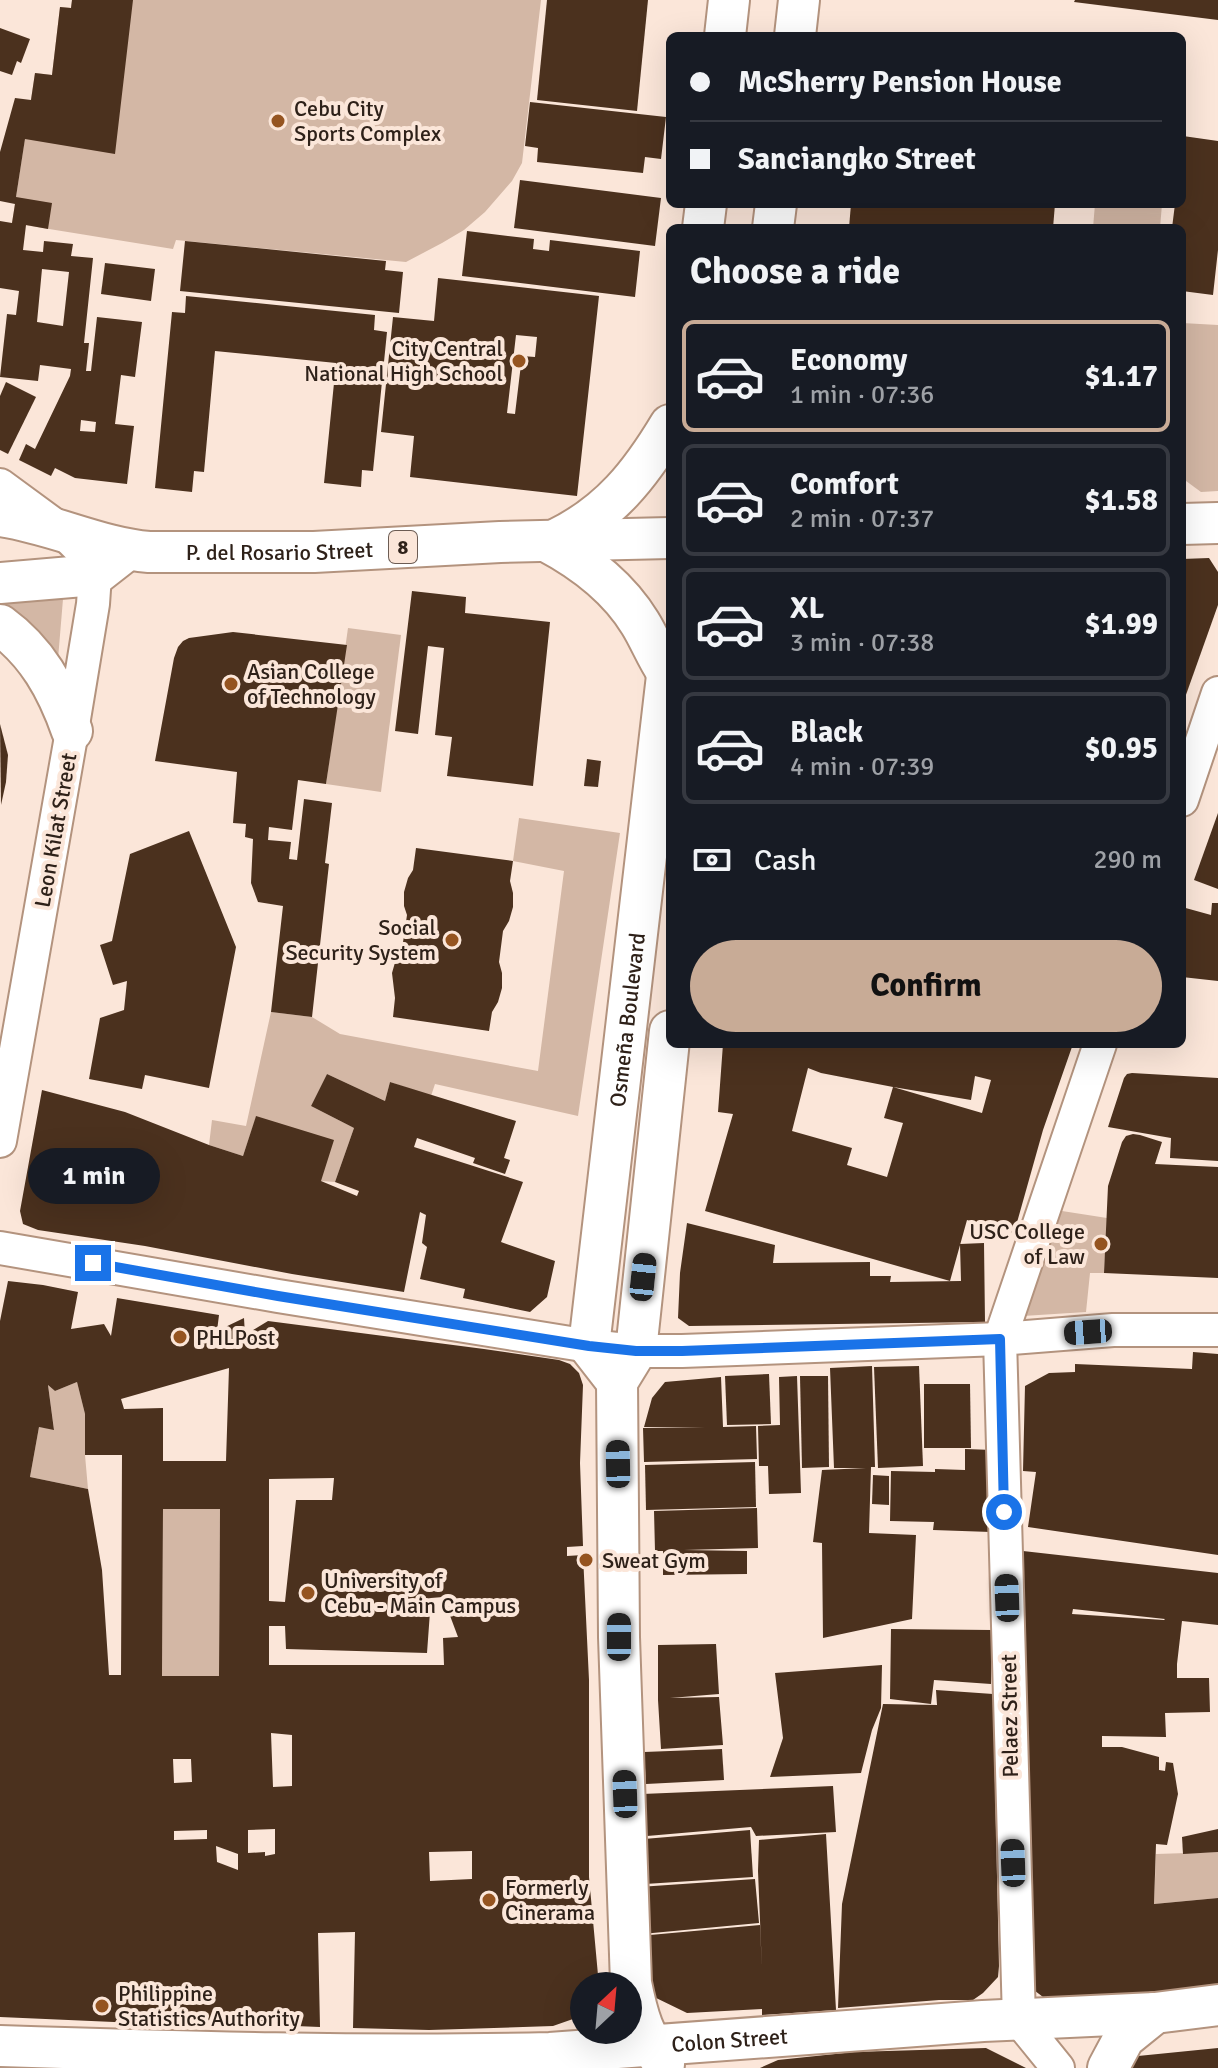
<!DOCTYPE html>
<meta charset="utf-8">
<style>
body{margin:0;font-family:Signika,sans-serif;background:#20242c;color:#f1f3f6;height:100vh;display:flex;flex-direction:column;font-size:30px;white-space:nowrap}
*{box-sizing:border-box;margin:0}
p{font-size:26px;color:#9ea1a6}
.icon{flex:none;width:44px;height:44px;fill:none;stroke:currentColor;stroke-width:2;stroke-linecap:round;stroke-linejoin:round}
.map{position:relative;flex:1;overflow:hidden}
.panel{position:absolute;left:666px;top:224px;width:520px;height:824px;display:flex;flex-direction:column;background:#171b24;border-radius:12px;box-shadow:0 8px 32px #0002}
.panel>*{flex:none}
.hud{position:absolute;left:666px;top:32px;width:520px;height:176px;border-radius:12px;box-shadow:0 8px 32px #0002;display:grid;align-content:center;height:176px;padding:0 24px;background:#171b24}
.needle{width:52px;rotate:26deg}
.fabs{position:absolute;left:570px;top:1972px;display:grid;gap:16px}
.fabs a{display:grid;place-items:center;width:72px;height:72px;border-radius:50%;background:#171b24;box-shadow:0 8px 32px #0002;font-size:40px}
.end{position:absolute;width:36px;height:36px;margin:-18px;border:10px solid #1a73e8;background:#fff;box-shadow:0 0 0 4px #fff}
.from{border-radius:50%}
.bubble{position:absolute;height:56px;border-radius:28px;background:#171b24;box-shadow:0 8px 32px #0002;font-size:26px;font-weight:700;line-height:56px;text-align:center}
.car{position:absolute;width:24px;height:48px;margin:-24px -12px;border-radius:10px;box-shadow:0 0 6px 2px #0007;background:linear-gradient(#222 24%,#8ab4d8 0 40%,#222 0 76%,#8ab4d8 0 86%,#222 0)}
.hud b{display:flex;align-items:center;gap:28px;height:76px;font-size:30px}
.hud b+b{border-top:2px solid #363941}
.hud i{width:20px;height:20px;background:#f1f3f6}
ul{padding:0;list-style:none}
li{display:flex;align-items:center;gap:24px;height:112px;margin:0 16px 12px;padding:0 8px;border:4px solid #363941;border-radius:12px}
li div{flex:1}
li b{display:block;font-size:30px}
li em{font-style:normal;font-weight:700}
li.active{border-color:#c8ab96}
li>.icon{width:72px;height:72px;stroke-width:1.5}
h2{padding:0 24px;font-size:36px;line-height:96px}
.pay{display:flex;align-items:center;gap:20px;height:88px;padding:0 24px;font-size:30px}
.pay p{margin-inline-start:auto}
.cta{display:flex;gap:16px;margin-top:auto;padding:16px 24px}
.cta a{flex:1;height:92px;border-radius:48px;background:#c8ab96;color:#111;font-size:32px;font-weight:700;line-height:92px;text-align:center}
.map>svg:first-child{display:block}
.green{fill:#d3b7a5}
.building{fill:#4b311e;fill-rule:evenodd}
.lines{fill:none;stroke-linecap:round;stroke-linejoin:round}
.minor-casing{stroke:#b3937e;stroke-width:36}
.major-casing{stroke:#b3937e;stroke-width:44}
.minor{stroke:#fff;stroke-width:32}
.major{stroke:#fff;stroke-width:40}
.route{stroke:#1a73e8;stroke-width:10}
.poi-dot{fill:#955420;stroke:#fbe6d9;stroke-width:3}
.labels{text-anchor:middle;stroke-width:8;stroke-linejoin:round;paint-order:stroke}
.shield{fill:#fbe6d9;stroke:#6c5c53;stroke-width:2}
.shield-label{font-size:20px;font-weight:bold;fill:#2e2119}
.poi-label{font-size:22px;fill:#2e2119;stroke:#fbe6d9;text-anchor:start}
.street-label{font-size:22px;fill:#2e2119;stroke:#fbe6d9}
</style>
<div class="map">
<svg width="1218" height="2068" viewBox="0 0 1218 2068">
<rect width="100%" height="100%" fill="#fbe6d9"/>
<!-- green -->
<g class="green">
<path d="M 72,0 L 541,0 L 522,163 L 512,181 L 485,212 L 464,230 L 442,243 L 406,262 L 176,240 L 173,249 L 12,223 L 35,73 L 52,75 L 60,7 L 71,8 Z"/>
<path d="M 1095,204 L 1162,204 L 1160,228 L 1093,228 Z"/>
<path d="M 1182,323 L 1218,325 L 1218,491 L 1201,492 L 1182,478 Z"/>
<path d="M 0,597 L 63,599 L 58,659 L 0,607 Z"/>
<path d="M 348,628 L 401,635 L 381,792 L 326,784 Z"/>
<path d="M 519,818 L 620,833 L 578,1116 L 435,1084 L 431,1096 L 390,1082 L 385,1101 L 327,1074 L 311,1106 L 354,1128 L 335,1182 L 321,1181 L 256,1117 L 243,1156 L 209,1145 L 212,1120 L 246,1126 L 271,1012 L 312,1017 L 340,1034 L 538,1071 L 564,871 L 513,861 Z"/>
<path d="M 1062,1211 L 1107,1218 L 1104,1273 L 1090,1273 L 1086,1312 L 1023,1316 Z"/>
<path d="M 77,1382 L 85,1414 L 85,1455 L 88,1489 L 30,1477 L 39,1427 L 54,1429 L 48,1385 L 55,1391 Z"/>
<path d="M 163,1509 L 220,1509 L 219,1676 L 162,1676 Z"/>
<path d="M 1218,1852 L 1218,1898 L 1154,1904 L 1156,1854 Z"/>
</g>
<!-- building -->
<g class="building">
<path d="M 72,0 L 133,0 L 115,154 L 25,139 L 16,197 L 52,203 L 48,229 L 26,225 L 23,250 L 43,252 L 44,241 L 73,244 L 71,256 L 93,258 L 84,343 L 89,343 L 86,371 L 91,371 L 97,317 L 142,322 L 135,377 L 121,375 L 115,424 L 134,426 L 127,484 L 75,478 L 55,468 L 51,476 L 19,460 L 26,444 L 35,449 L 70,376 L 71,369 L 40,365 L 38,381 L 0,377 L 7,314 L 16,315 L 19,291 L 0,288 L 0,221 L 12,223 L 15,204 L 0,201 L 0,152 L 15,98 L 31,100 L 35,73 L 52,75 L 60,7 L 71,8 ZM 42,269 L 69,272 L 63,326 L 37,322 ZM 81,420 L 96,422 L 95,432 L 80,431 Z"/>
<path d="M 547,0 L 648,0 L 637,111 L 537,100 Z"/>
<path d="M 1075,0 L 1218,0 L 1218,20 L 1074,2 Z"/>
<path d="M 0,28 L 30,39 L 21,63 L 17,61 L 12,75 L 0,71 Z"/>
<path d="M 530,102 L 666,117 L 661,159 L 645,157 L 643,173 L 537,162 L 538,148 L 525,146 Z"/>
<path d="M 1183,136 L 1218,141 L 1218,250 L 1213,295 L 1182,291 L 1182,228 L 1172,228 L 1175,204 L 1182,204 Z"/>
<path d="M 520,180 L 661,198 L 655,246 L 514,228 Z"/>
<path d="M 851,204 L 1055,204 L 1053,228 L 849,228 Z"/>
<path d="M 467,231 L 534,239 L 533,249 L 549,251 L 550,240 L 640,251 L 635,297 L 462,276 Z"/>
<path d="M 185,241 L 386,261 L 385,270 L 403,272 L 399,313 L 180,291 Z"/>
<path d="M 105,263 L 155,269 L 151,301 L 101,294 Z"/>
<path d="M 438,278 L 599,296 L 577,496 L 410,477 L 414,436 L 381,432 L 393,317 L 434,321 ZM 516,335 L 537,337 L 535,357 L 522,356 L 515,414 L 507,413 Z"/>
<path d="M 186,296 L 375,315 L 374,330 L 387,332 L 373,471 L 362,470 L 361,487 L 324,483 L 336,363 L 215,351 L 204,472 L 194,471 L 192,492 L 155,488 L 172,312 L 185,313 Z"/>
<path d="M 6,382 L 36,397 L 8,454 L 0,450 L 0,396 Z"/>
<path d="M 1209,558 L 1218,572 L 1218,605 L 1182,706 L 1182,559 Z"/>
<path d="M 412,591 L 466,597 L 465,613 L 550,622 L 533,786 L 447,776 L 452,737 L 435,735 L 444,648 L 428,646 L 418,734 L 395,731 Z"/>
<path d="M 233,632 L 347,645 L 326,784 L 298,780 L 292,830 L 269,827 L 268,840 L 291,842 L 289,859 L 297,860 L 304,799 L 332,803 L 325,863 L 329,864 L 312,1017 L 271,1012 L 283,906 L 258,902 L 251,883 L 253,839 L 245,837 L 246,824 L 233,823 L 237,772 L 155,761 L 174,658 L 178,647 L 183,641 L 189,638 Z"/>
<path d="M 0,724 L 8,755 L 6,782 L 1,805 Z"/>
<path d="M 587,759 L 601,761 L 598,787 L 584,786 Z"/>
<path d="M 1218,813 L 1218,889 L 1194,880 Z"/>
<path d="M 189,831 L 236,947 L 209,1088 L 145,1075 L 142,1089 L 89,1079 L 100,1018 L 124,1010 L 127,981 L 113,985 L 100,945 L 112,941 L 130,854 Z"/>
<path d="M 416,848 L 513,861 L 510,881 L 513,893 L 513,907 L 509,921 L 503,931 L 499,962 L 502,973 L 502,988 L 498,1002 L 492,1012 L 489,1031 L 393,1017 L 395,998 L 392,973 L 396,959 L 402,949 L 407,915 L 404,906 L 404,892 L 408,878 L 413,870 Z"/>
<path d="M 1212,903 L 1218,903 L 1218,981 L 1182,977 L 1182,907 L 1211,915 Z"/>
<path d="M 723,1044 L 912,1044 L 926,1047 L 927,1044 L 1073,1044 L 1043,1130 L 1014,1233 L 967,1220 L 950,1281 L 705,1211 L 733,1114 L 718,1112 ZM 808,1068 L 821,1073 L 893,1087 L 884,1118 L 903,1123 L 887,1177 L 847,1165 L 852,1148 L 792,1131 ZM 975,1076 L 991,1080 L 982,1113 L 893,1087 L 971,1100 Z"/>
<path d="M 1132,1073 L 1218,1078 L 1218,1161 L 1170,1158 L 1171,1138 L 1108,1127 L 1124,1078 L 1127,1074 Z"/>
<path d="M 327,1074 L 385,1101 L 390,1082 L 516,1121 L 504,1158 L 510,1160 L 505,1174 L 473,1163 L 475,1158 L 417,1138 L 414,1147 L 523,1182 L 501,1242 L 555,1261 L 547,1297 L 530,1312 L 463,1298 L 465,1289 L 420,1279 L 427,1247 L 422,1243 L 426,1215 L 420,1212 L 404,1292 L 292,1274 L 145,1246 L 38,1230 L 23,1224 L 20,1211 L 42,1090 L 125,1112 L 209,1145 L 243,1156 L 256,1116 L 334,1140 L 321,1181 L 357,1196 L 359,1191 L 335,1182 L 354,1128 L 311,1106 Z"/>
<path d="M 1133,1134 L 1140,1135 L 1162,1142 L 1155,1164 L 1218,1167 L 1218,1278 L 1104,1273 L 1108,1186 L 1122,1142 L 1126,1136 Z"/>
<path d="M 687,1223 L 775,1245 L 773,1263 L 870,1262 L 870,1276 L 891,1276 L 890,1282 L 961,1281 L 960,1244 L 984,1243 L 985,1322 L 689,1326 L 678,1318 L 680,1273 Z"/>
<path d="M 8,1281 L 43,1285 L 78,1292 L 71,1329 L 104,1324 L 111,1336 L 117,1298 L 219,1315 L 217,1331 L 244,1318 L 245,1335 L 268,1321 L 484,1349 L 559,1360 L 570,1364 L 579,1373 L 583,1385 L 580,1463 L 583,1546 L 567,1547 L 567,1556 L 583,1555 L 589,1680 L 589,1877 L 599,1986 L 584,1986 L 584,2007 L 573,2019 L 553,2026 L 429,2030 L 353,2028 L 355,1932 L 318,1933 L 320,2027 L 271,2025 L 205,2026 L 0,2017 L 0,1321 ZM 229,1368 L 226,1461 L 163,1461 L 163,1408 L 124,1409 L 121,1399 ZM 77,1382 L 85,1414 L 85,1455 L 122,1455 L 121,1675 L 109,1675 L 102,1570 L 88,1489 L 30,1477 L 39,1427 L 54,1430 L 48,1385 L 55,1391 ZM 334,1478 L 332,1500 L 296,1500 L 285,1602 L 269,1601 L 269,1479 ZM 163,1509 L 220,1509 L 219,1676 L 162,1676 ZM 443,1597 L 458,1637 L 443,1638 L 444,1665 L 269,1665 L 269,1626 L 285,1626 L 286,1649 L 427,1653 L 431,1598 ZM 271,1733 L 292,1735 L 292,1786 L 273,1787 ZM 173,1759 L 191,1759 L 192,1782 L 174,1783 ZM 275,1829 L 275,1854 L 265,1856 L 265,1852 L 248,1853 L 248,1830 ZM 207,1830 L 207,1839 L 174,1840 L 174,1831 ZM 216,1846 L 238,1854 L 238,1870 L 217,1862 ZM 472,1851 L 472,1879 L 430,1881 L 429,1852 Z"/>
<path d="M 1193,1352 L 1218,1354 L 1218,1555 L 1028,1527 L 1036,1472 L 1023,1471 L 1025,1386 L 1049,1373 L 1075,1372 L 1075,1364 L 1192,1369 Z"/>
<path d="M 872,1366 L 875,1467 L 871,1467 L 869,1533 L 916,1535 L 912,1619 L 823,1638 L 822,1543 L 813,1542 L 822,1470 L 866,1468 L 834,1468 L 830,1368 Z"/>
<path d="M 919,1366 L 923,1466 L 878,1468 L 874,1367 Z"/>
<path d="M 769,1374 L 771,1424 L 727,1425 L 725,1376 Z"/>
<path d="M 797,1376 L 801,1493 L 769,1494 L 768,1466 L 759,1466 L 758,1426 L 780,1425 L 779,1377 Z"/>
<path d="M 800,1376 L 828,1376 L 829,1467 L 802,1468 Z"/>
<path d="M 721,1377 L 723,1427 L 756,1426 L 757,1459 L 644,1462 L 643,1428 L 705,1427 L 644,1427 L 652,1398 L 665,1382 Z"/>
<path d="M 924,1384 L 970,1384 L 971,1448 L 924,1448 Z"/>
<path d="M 965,1449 L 993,1450 L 991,1532 L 933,1530 L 934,1522 L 890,1521 L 891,1471 L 935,1472 L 935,1469 L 965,1470 Z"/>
<path d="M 755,1462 L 756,1507 L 646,1510 L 645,1465 Z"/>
<path d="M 873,1475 L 889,1476 L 889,1505 L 872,1504 Z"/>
<path d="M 757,1508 L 758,1548 L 684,1550 L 747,1551 L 747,1574 L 663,1575 L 663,1551 L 655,1551 L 654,1511 Z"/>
<path d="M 1023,1551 L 1218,1573 L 1218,1625 L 1182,1621 L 1177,1664 L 1177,1678 L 1209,1678 L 1210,1712 L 1165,1713 L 1166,1737 L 1102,1736 L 1102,1747 L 1122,1747 L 1159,1757 L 1159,1770 L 1165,1771 L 1166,1762 L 1173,1763 L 1178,1794 L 1167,1845 L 1156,1844 L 1154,1904 L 1218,1898 L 1218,1986 L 1129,1995 L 1043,1997 L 1026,1984 L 1017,1602 ZM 1073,1609 L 1165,1619 L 1164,1620 L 1072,1614 Z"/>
<path d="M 891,1629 L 992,1630 L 991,1684 L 934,1680 L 931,1704 L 890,1699 Z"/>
<path d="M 716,1644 L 719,1694 L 670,1698 L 719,1697 L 723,1745 L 661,1749 L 658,1700 L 658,1645 Z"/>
<path d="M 882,1665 L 881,1708 L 872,1730 L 861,1773 L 770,1777 L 783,1738 L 775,1673 Z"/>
<path d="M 936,1690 L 993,1694 L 999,1966 L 998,1977 L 983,1993 L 973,2000 L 939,2000 L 838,2008 L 842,1904 L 883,1704 L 937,1705 Z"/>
<path d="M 722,1749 L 724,1780 L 646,1784 L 644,1752 Z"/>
<path d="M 833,1786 L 836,1832 L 756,1836 L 751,1827 L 647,1836 L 642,1794 Z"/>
<path d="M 1218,1829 L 1218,1852 L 1183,1854 L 1182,1837 Z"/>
<path d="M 750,1830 L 753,1877 L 645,1884 L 644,1839 Z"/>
<path d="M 826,1834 L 836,2010 L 762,2015 L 762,2009 L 687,2013 L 650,1995 L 650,1935 L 760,1925 L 762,1970 L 758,1871 L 759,1840 Z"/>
<path d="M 755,1879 L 759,1923 L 642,1934 L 639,1887 Z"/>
<path d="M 986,2048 L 1026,2068 L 760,2068 L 778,2060 L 854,2052 Z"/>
<path d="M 1218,2048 L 1218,2068 L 1122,2068 L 1126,2063 L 1138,2056 Z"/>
</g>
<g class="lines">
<!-- minor casing -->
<g class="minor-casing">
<g id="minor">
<path d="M 0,485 L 60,529 L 85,554 L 95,575 L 93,604 L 72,731 L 0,1141"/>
<path d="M 1182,800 L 1218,693"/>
<path d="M 0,1248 L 278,1296 L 589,1346 L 636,1351 L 682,1351 L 1000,1339 L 1113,1330 L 1218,1330"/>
<path d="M 1058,2068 L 1019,2020 L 1000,1339 L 1100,1044"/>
</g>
</g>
<!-- major casing -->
<g class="major-casing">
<g id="major">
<path d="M 725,36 L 729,0"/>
<path d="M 795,36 L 799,0"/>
<path d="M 703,228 L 706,204"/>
<path d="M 773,228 L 776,204"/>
<path id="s1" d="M 0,516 C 51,523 100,548 149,552 L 314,552 L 500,542 L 670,538"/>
<path d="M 1182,524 L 1218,523"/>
<path d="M 557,539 C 610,513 640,475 670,425"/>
<path d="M 546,541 C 582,560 618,587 640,623 C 650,639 656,656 667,672"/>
<path d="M 0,583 L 95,575 L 127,550"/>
<path d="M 0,625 C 37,652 57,688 72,731"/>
<path id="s2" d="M 617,1382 L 589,1346 L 670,650"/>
<path id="s3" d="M 0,2046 C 183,2052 367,2057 550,2053 L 983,2021 L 1155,2013 L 1218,2005"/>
<path d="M 664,2064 C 643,2035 638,2018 631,1983 L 619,1637 L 617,1382 L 636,1351 L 670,1031"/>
<path d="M 1108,2068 L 1124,2038 L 1155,2013"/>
</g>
</g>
<!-- minor -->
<use href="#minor" class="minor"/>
<!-- major -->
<use href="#major" class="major"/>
</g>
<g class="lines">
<!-- route -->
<path class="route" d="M 93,1263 L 278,1296 L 589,1346 L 636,1351 L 682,1351 L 1000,1339 L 1004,1512"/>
</g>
<!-- markers -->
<g class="poi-dot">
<circle cx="278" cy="121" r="8"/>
<circle cx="519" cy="361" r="8"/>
<circle cx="231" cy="684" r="8"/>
<circle cx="452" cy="940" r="8"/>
<circle cx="1101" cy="1244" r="8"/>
<circle cx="180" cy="1337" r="8"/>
<circle cx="586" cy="1560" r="8"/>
<circle cx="308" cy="1593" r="8"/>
<circle cx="489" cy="1900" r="8"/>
<circle cx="102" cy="2006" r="8"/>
</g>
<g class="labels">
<!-- shield labels -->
<rect class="shield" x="389" y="531" width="28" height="32" rx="6"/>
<g class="shield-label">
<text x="403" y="554">8</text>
</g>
<!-- poi labels -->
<g class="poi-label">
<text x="294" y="116">Cebu City<tspan x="294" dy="25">Sports Complex</tspan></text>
<text x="503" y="356" text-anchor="end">City Central<tspan x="503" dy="25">National High School</tspan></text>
<text x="247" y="679">Asian College<tspan x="247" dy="25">of Technology</tspan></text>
<text x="436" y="935" text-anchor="end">Social<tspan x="436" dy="25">Security System</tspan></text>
<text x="1085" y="1239" text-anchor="end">USC College<tspan x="1085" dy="25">of Law</tspan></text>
<text x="196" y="1345">PHLPost</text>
<text x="602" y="1568">Sweat Gym</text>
<text x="324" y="1588">University of<tspan x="324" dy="25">Cebu - Main Campus</tspan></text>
<text x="505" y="1895">Formerly<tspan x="505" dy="25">Cinerama</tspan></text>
<text x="118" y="2001">Philippine<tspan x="118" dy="25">Statistics Authority</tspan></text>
</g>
<!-- street labels -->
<g class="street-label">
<text dy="8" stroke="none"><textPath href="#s1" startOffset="284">P. del Rosario Street</textPath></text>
<text transform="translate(55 830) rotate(-80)" y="8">Leon Kilat Street</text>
<text dy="8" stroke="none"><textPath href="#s2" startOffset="374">Osmeña Boulevard</textPath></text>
<text transform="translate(1009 1716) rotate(-91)" y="8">Pelaez Street</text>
<text dy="8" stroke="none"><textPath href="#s3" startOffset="730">Colon Street</textPath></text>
</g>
</g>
</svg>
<div class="fabs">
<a><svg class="needle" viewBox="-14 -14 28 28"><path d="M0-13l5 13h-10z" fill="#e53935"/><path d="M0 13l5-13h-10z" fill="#9ea1a6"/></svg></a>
</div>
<i class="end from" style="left:1004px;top:1512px"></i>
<i class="end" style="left:93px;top:1263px"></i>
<div class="bubble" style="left:28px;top:1148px;width:132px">1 min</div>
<i class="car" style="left:643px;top:1277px;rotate:6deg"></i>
<i class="car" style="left:1088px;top:1332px;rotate:266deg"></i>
<i class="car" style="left:618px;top:1464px;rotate:359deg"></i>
<i class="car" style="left:1007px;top:1598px;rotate:358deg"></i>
<i class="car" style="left:619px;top:1637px;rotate:0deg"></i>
<i class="car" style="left:625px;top:1794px;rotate:358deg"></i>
<i class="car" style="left:1013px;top:1863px;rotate:358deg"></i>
<div class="hud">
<b><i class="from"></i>McSherry Pension House</b>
<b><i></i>Sanciangko Street</b>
</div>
<section class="panel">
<h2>Choose a ride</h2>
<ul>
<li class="active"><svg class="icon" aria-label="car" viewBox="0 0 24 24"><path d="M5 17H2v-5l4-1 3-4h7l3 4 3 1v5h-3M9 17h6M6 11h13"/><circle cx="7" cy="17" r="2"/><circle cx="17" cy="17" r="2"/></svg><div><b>Economy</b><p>1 min · 07:36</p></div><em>$1.17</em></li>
<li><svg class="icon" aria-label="car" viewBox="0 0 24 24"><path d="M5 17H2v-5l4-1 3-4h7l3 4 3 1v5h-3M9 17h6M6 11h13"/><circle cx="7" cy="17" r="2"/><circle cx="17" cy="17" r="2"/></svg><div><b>Comfort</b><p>2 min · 07:37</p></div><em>$1.58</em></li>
<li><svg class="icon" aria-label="car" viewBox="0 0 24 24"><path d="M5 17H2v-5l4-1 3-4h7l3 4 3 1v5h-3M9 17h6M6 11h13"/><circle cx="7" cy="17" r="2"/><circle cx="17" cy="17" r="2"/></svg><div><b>XL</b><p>3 min · 07:38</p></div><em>$1.99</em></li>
<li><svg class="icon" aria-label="car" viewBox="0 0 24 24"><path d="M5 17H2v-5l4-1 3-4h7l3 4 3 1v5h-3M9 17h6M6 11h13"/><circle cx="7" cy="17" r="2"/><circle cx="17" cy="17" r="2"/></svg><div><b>Black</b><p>4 min · 07:39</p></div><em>$0.95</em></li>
</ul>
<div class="pay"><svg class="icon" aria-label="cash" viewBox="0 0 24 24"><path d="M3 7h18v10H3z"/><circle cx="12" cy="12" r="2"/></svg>Cash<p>290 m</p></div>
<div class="cta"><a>Confirm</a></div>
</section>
</div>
